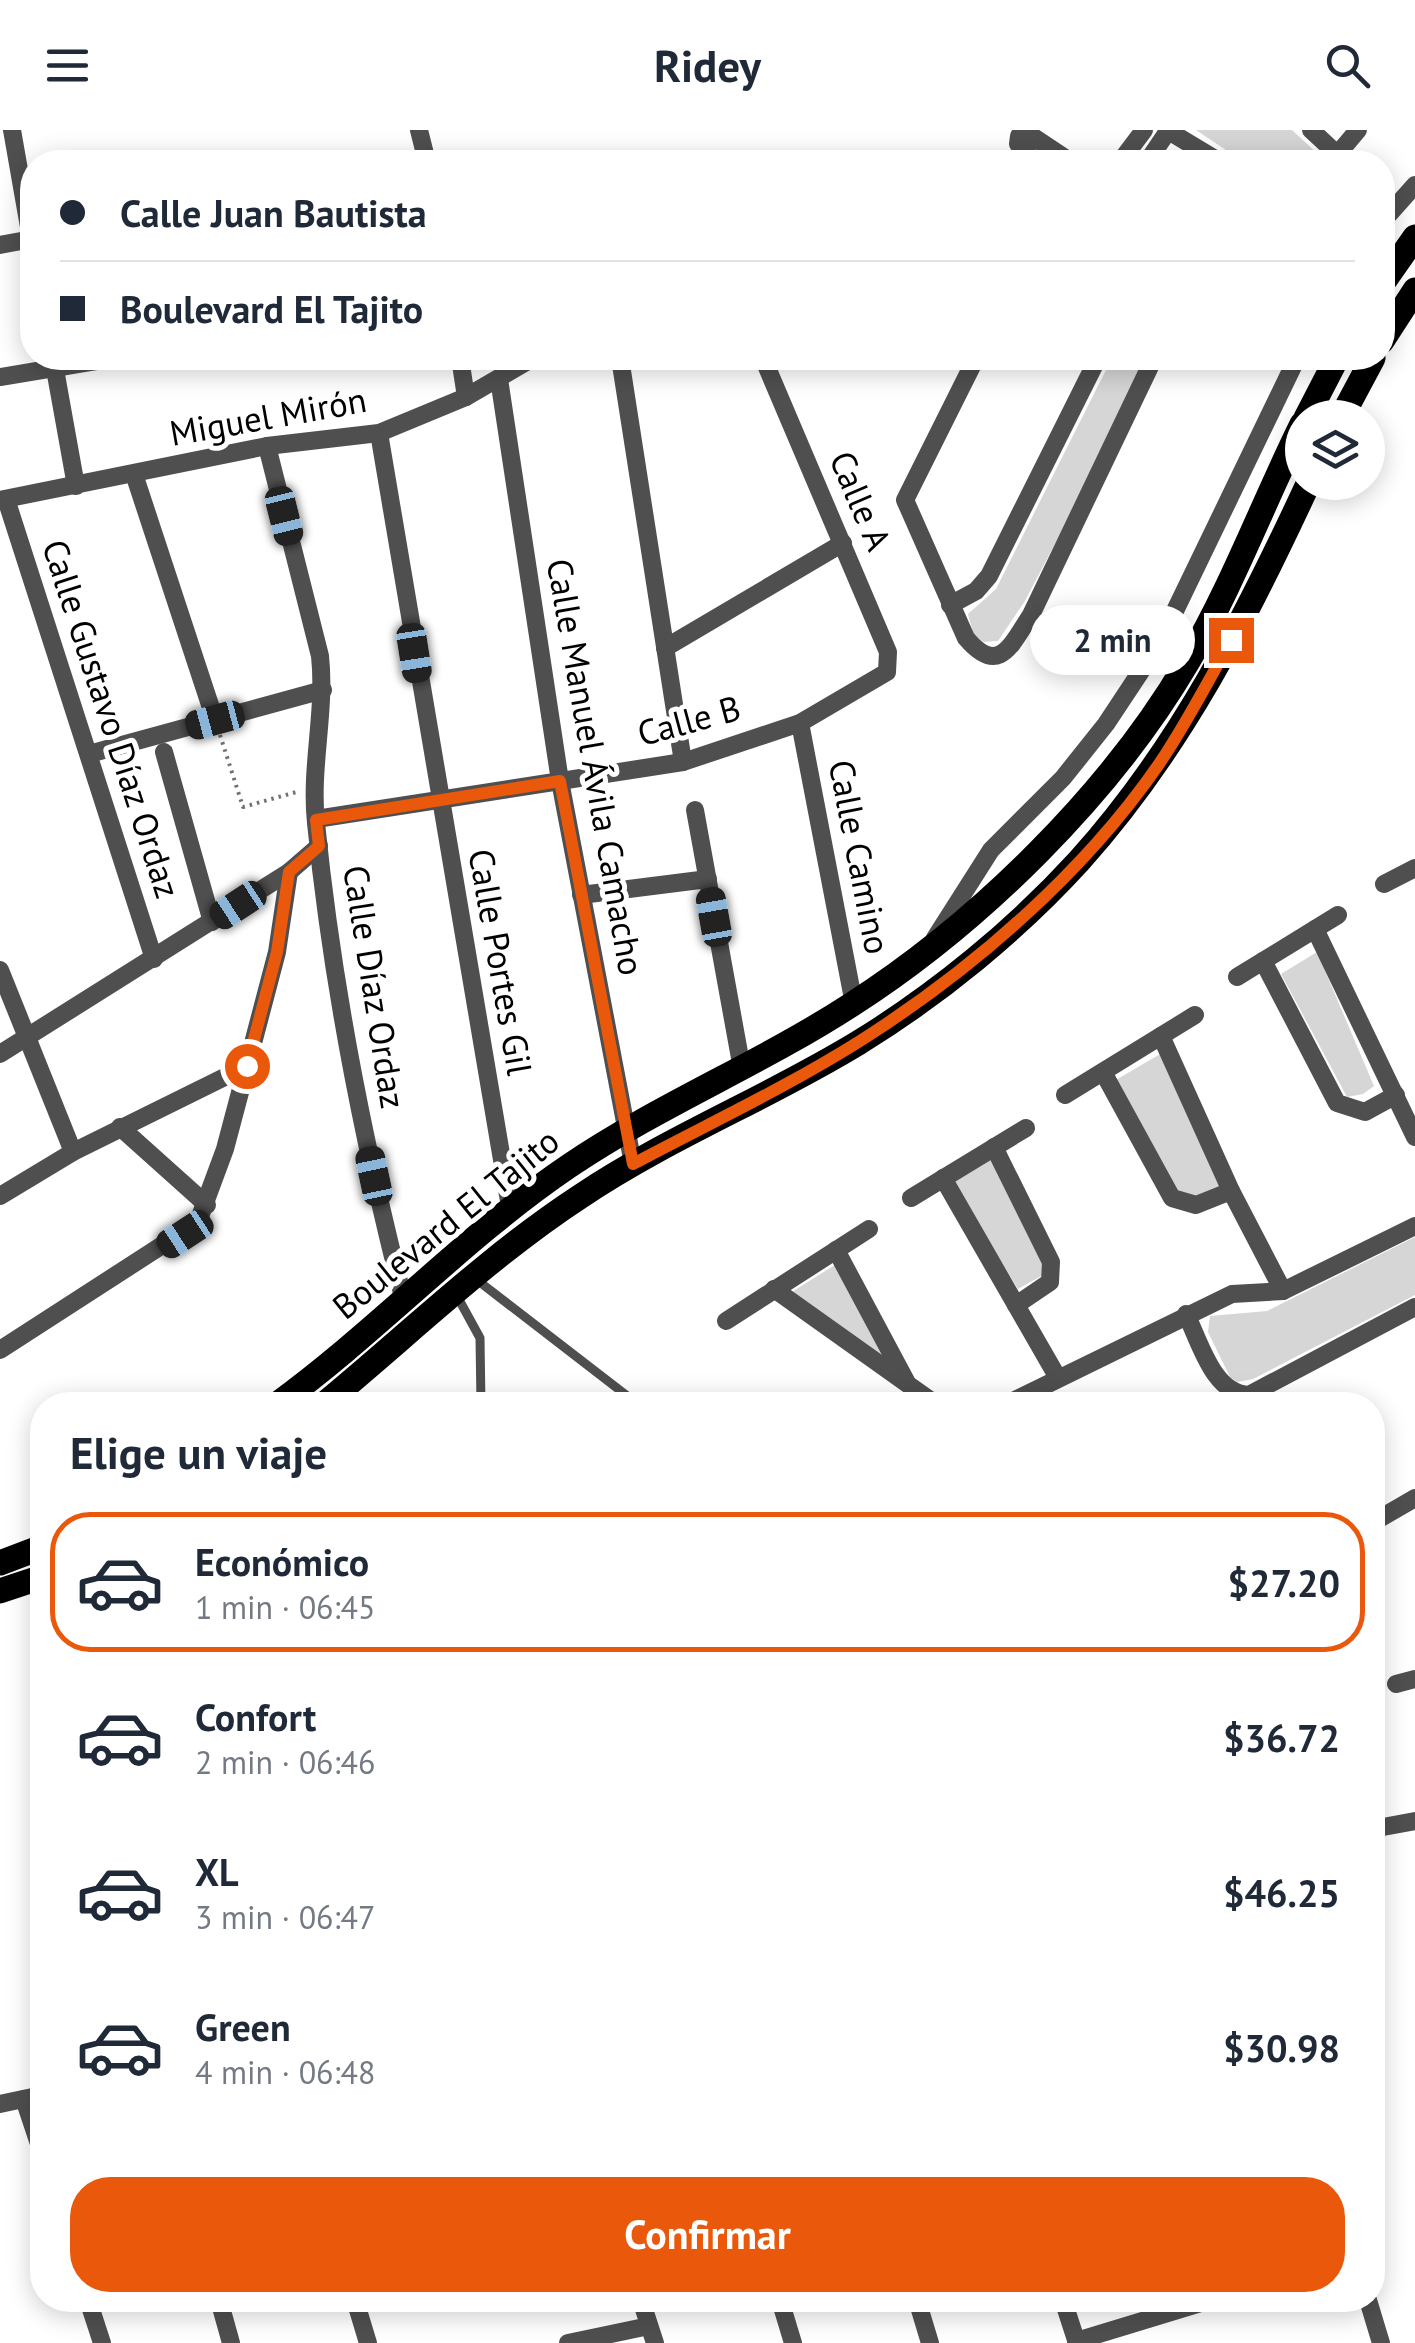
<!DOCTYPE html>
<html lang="es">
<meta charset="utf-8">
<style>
body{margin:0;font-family:"PT Sans",sans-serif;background:#f2f2f3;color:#1f2937;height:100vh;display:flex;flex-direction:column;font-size:38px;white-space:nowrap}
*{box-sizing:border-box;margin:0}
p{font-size:32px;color:#747a83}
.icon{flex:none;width:55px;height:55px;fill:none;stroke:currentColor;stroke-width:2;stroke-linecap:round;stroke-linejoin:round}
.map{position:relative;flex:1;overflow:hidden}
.drawer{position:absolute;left:30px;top:1262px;width:1355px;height:920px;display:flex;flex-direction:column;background:#fff;border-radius:40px;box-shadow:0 5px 25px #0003}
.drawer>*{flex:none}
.top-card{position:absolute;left:20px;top:20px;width:1375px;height:220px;border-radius:40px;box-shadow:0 5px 25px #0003;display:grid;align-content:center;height:220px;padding:0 40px;background:#fff}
.tools{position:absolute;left:1285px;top:270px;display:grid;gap:20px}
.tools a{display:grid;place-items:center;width:100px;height:100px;border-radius:50%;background:#fff;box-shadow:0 5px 25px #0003;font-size:50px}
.end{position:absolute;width:45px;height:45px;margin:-22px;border:12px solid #ea580c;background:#fff;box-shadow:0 0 0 5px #fff}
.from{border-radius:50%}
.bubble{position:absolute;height:70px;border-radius:35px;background:#fff;box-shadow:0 5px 25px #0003;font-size:32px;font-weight:700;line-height:70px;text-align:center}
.car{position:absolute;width:30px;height:60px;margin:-30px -15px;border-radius:12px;box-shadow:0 0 8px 2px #0007;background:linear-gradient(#222 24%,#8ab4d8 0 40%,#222 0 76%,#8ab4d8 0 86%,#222 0)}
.top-card b{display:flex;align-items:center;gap:35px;height:95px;font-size:38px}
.top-card b+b{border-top:2px solid #e0e1e3}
.top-card i{width:25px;height:25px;background:#1f2937}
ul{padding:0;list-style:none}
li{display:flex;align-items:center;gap:30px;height:140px;margin:0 20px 15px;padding:0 20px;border:5px solid transparent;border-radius:40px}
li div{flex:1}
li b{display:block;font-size:38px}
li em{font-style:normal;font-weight:700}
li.on{border-color:#ea580c}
li>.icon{width:90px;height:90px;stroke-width:1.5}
h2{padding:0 40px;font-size:45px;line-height:120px}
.primary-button{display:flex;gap:20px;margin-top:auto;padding:20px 40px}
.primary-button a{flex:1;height:115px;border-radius:40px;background:#ea580c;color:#fff;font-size:40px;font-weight:700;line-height:115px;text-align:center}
header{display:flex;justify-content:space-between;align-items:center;height:130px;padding:0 40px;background:#fff;font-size:45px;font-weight:700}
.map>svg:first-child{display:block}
.green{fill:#d6d6d6}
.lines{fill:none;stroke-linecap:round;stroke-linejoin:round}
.path{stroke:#717171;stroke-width:4;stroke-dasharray:2.5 5;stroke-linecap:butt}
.service{stroke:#4f4f4f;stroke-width:9}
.minor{stroke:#4f4f4f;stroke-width:18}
.primary{stroke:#000;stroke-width:25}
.route{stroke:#ea580c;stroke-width:12}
.labels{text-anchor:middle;stroke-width:10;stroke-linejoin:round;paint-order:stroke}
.street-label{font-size:35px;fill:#000;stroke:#fff}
</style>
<header><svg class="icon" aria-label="menu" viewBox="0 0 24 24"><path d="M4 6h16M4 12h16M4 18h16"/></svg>Ridey<svg class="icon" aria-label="search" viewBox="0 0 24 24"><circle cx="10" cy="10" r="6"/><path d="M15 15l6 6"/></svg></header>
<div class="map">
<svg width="1415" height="2213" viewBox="0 0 1415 2213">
<rect width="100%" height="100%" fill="#fff"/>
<!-- green -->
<g class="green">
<path d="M 1196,0 L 1292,0 L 1319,25 L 1314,32 L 1244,32 Z"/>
<path d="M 1112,228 L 1152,228 L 1025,471 L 998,511 L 984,512 L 974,506 L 968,484 L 996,459 Z"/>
<path d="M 1317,822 L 1374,956 L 1363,964 L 1347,967 L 1281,844 Z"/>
<path d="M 1162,923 L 1224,1059 L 1201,1071 L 1175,1060 L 1114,951 Z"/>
<path d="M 991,1025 L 1044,1132 L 1043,1145 L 1018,1159 L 952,1050 Z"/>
<path d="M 1415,1107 L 1415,1165 L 1253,1249 L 1237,1252 L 1230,1247 L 1208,1202 L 1210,1186 L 1267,1181 Z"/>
<path d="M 838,1133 L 894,1238 L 787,1165 Z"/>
</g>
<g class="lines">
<!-- path -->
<path class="path" d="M 220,605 L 243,677 L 300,661"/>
<!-- service -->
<g class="service">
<path d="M 477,1150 L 639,1275"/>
<path d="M 457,1166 L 480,1208 L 481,1275"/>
</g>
<!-- minor -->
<g class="minor">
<path d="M 12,0 L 32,114"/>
<path d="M 419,0 L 427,32"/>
<path d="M 1167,0 L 1220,32"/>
<path d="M 1311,0 L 1338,25"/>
<path d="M 1035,32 L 1018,14 L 1019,6 L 1026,2 L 1071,32"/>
<path d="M 1120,32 L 1144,0"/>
<path d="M 1147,32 L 1168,1"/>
<path d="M 1331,32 L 1358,0"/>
<path d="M 1382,92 L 1415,55"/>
<path d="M 0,115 L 32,109"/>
<path d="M 53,228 L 76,356"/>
<path d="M 460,228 L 466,267"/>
<path d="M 620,228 L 683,632"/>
<path d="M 976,228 L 905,370 L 966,508 C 999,547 1011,515 1031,485 L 1154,228"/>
<path d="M 0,247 L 114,228"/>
<path d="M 499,249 L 560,651 L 633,1034"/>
<path d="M 379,303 L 510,1077"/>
<path d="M 267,316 L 320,526 C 326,582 310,637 316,693 C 332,853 364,1015 404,1171"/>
<path d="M 134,344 L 215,590"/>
<path d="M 6,369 L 154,829"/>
<path d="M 0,370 L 267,316 L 379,303 L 466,267 L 533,228"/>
<path d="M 950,475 L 976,461 L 989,446 L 1098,228"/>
<path d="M 665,518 L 843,413"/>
<path d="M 800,593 L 854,874"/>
<path d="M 164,622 L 212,792"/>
<path d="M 89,624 L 323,560"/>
<path d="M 695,680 L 742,939"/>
<path d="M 316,689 L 683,632 L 800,593 L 887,542 L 888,522 L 763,228"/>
<path d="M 1384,754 L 1415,738"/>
<path d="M 581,765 L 708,749"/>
<path d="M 1315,799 L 1415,1007"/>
<path d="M 935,808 L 991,720 L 1063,648 L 1106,594 L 1159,514 L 1297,228"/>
<path d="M 1263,831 L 1337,973 L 1365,982 L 1396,965"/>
<path d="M 0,840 L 73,1022"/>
<path d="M 1237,847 L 1338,785"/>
<path d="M 1161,906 L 1231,1061 L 1283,1161"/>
<path d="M 0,924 L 289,742 L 319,716"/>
<path d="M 1103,942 L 1172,1068 L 1196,1075 L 1231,1061"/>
<path d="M 1065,965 L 1195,885"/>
<path d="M 120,997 L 207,1075"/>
<path d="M 994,1017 L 1051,1132 L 1050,1152 L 1016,1175"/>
<path d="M 943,1048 L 1058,1248"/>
<path d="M 0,1066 L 73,1022 L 247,936"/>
<path d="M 911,1068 L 1026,998"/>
<path d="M 836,1120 L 906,1251"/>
<path d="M 774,1159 L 937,1275"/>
<path d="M 1186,1184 C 1200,1212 1213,1264 1249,1265 L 1415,1177"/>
<path d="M 726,1191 L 869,1099"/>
<path d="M 0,1220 L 198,1092 L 225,1019 L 247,936 L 277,822 L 289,742"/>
<path d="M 1005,1275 L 1232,1164 L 1283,1161 L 1415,1096"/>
<path d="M 1372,1393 L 1415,1368"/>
<path d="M 1396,1554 L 1415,1549"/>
<path d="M 1372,1699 L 1415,1691"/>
<path d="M 24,1969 L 42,2023"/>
<path d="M 0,1974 L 42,1965"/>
<path d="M 88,2170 L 102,2213"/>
<path d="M 219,2170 L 231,2213"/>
<path d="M 355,2170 L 368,2213"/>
<path d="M 641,2170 L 655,2213"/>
<path d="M 780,2170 L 793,2213"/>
<path d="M 917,2170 L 930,2213"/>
<path d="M 1063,2170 L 1077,2213"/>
<path d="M 1368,2170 L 1381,2213"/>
<path d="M 1076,2211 L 1211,2170"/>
<path d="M 568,2213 L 649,2196"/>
</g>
<!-- primary -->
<g class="primary">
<path d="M 1382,154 L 1415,107"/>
<path d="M 1382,211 L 1415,160"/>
<path d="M 1306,288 L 1337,228"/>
<path d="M 1341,288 L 1373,228"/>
<path d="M 276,1275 C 378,1201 464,1107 569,1036 C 659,975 760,934 851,875 C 979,793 1110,664 1187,533 C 1232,457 1263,373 1302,294"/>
<path d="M 323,1275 C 408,1205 489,1126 581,1066 C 669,1007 768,968 858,913 C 938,864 1016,800 1079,731 C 1180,619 1246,488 1309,352"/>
<path d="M 0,1433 L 42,1417"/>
<path d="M 0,1461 L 42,1447"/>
</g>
</g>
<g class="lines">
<!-- route -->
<path class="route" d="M 247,936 L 277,822 L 289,742 L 319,716 L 316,690 L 560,651 L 633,1034 C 708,994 787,957 860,911 C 972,840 1083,744 1159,634 C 1186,594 1208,552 1231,510"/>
</g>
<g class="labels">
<!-- street labels -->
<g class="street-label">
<text transform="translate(268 287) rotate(-10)" y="12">Miguel Mirón</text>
<text transform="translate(860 371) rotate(67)" y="12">Calle A</text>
<text transform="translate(111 589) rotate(72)" y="12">Calle Gustavo Díaz Ordaz</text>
<text transform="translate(689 591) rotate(-15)" y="12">Calle B</text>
<text transform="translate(595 637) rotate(80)" y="12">Calle Manuel Ávila Camacho</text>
<text transform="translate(859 727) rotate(79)" y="12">Calle Camino</text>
<text transform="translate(500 832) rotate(80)" y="12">Calle Portes Gil</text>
<text transform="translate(374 857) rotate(81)" y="12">Calle Díaz Ordaz</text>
<text transform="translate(446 1094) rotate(-39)" y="12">Boulevard El Tajito</text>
</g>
</g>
</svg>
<div class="tools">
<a><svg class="icon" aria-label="layers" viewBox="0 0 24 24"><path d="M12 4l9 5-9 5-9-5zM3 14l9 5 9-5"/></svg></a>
</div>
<i class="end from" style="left:247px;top:936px"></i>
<i class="end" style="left:1231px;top:510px"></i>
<div class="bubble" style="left:1030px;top:475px;width:165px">2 min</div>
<i class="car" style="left:284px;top:386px;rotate:166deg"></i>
<i class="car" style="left:414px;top:523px;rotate:171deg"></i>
<i class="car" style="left:215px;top:590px;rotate:255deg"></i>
<i class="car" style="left:238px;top:775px;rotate:237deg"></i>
<i class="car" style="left:714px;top:787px;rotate:350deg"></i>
<i class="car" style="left:374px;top:1046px;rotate:348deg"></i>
<i class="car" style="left:185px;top:1104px;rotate:237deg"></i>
<div class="top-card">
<b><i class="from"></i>Calle Juan Bautista</b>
<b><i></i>Boulevard El Tajito</b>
</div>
<section class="drawer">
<h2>Elige un viaje</h2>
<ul>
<li class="on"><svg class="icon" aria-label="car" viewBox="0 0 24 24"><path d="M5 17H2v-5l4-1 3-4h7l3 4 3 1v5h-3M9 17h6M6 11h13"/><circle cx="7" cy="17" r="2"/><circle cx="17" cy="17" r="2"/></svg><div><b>Económico</b><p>1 min · 06:45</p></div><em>$27.20</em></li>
<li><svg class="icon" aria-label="car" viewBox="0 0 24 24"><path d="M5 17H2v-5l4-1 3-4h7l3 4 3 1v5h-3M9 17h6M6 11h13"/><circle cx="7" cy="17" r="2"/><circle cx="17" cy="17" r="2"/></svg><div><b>Confort</b><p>2 min · 06:46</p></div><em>$36.72</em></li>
<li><svg class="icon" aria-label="car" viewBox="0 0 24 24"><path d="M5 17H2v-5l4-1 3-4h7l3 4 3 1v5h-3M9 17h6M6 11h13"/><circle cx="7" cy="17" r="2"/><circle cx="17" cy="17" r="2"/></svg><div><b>XL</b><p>3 min · 06:47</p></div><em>$46.25</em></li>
<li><svg class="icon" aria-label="car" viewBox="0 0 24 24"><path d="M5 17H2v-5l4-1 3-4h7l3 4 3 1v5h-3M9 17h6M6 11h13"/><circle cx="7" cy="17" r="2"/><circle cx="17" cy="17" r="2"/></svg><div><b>Green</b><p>4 min · 06:48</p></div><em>$30.98</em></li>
</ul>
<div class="primary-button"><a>Confirmar</a></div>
</section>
</div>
